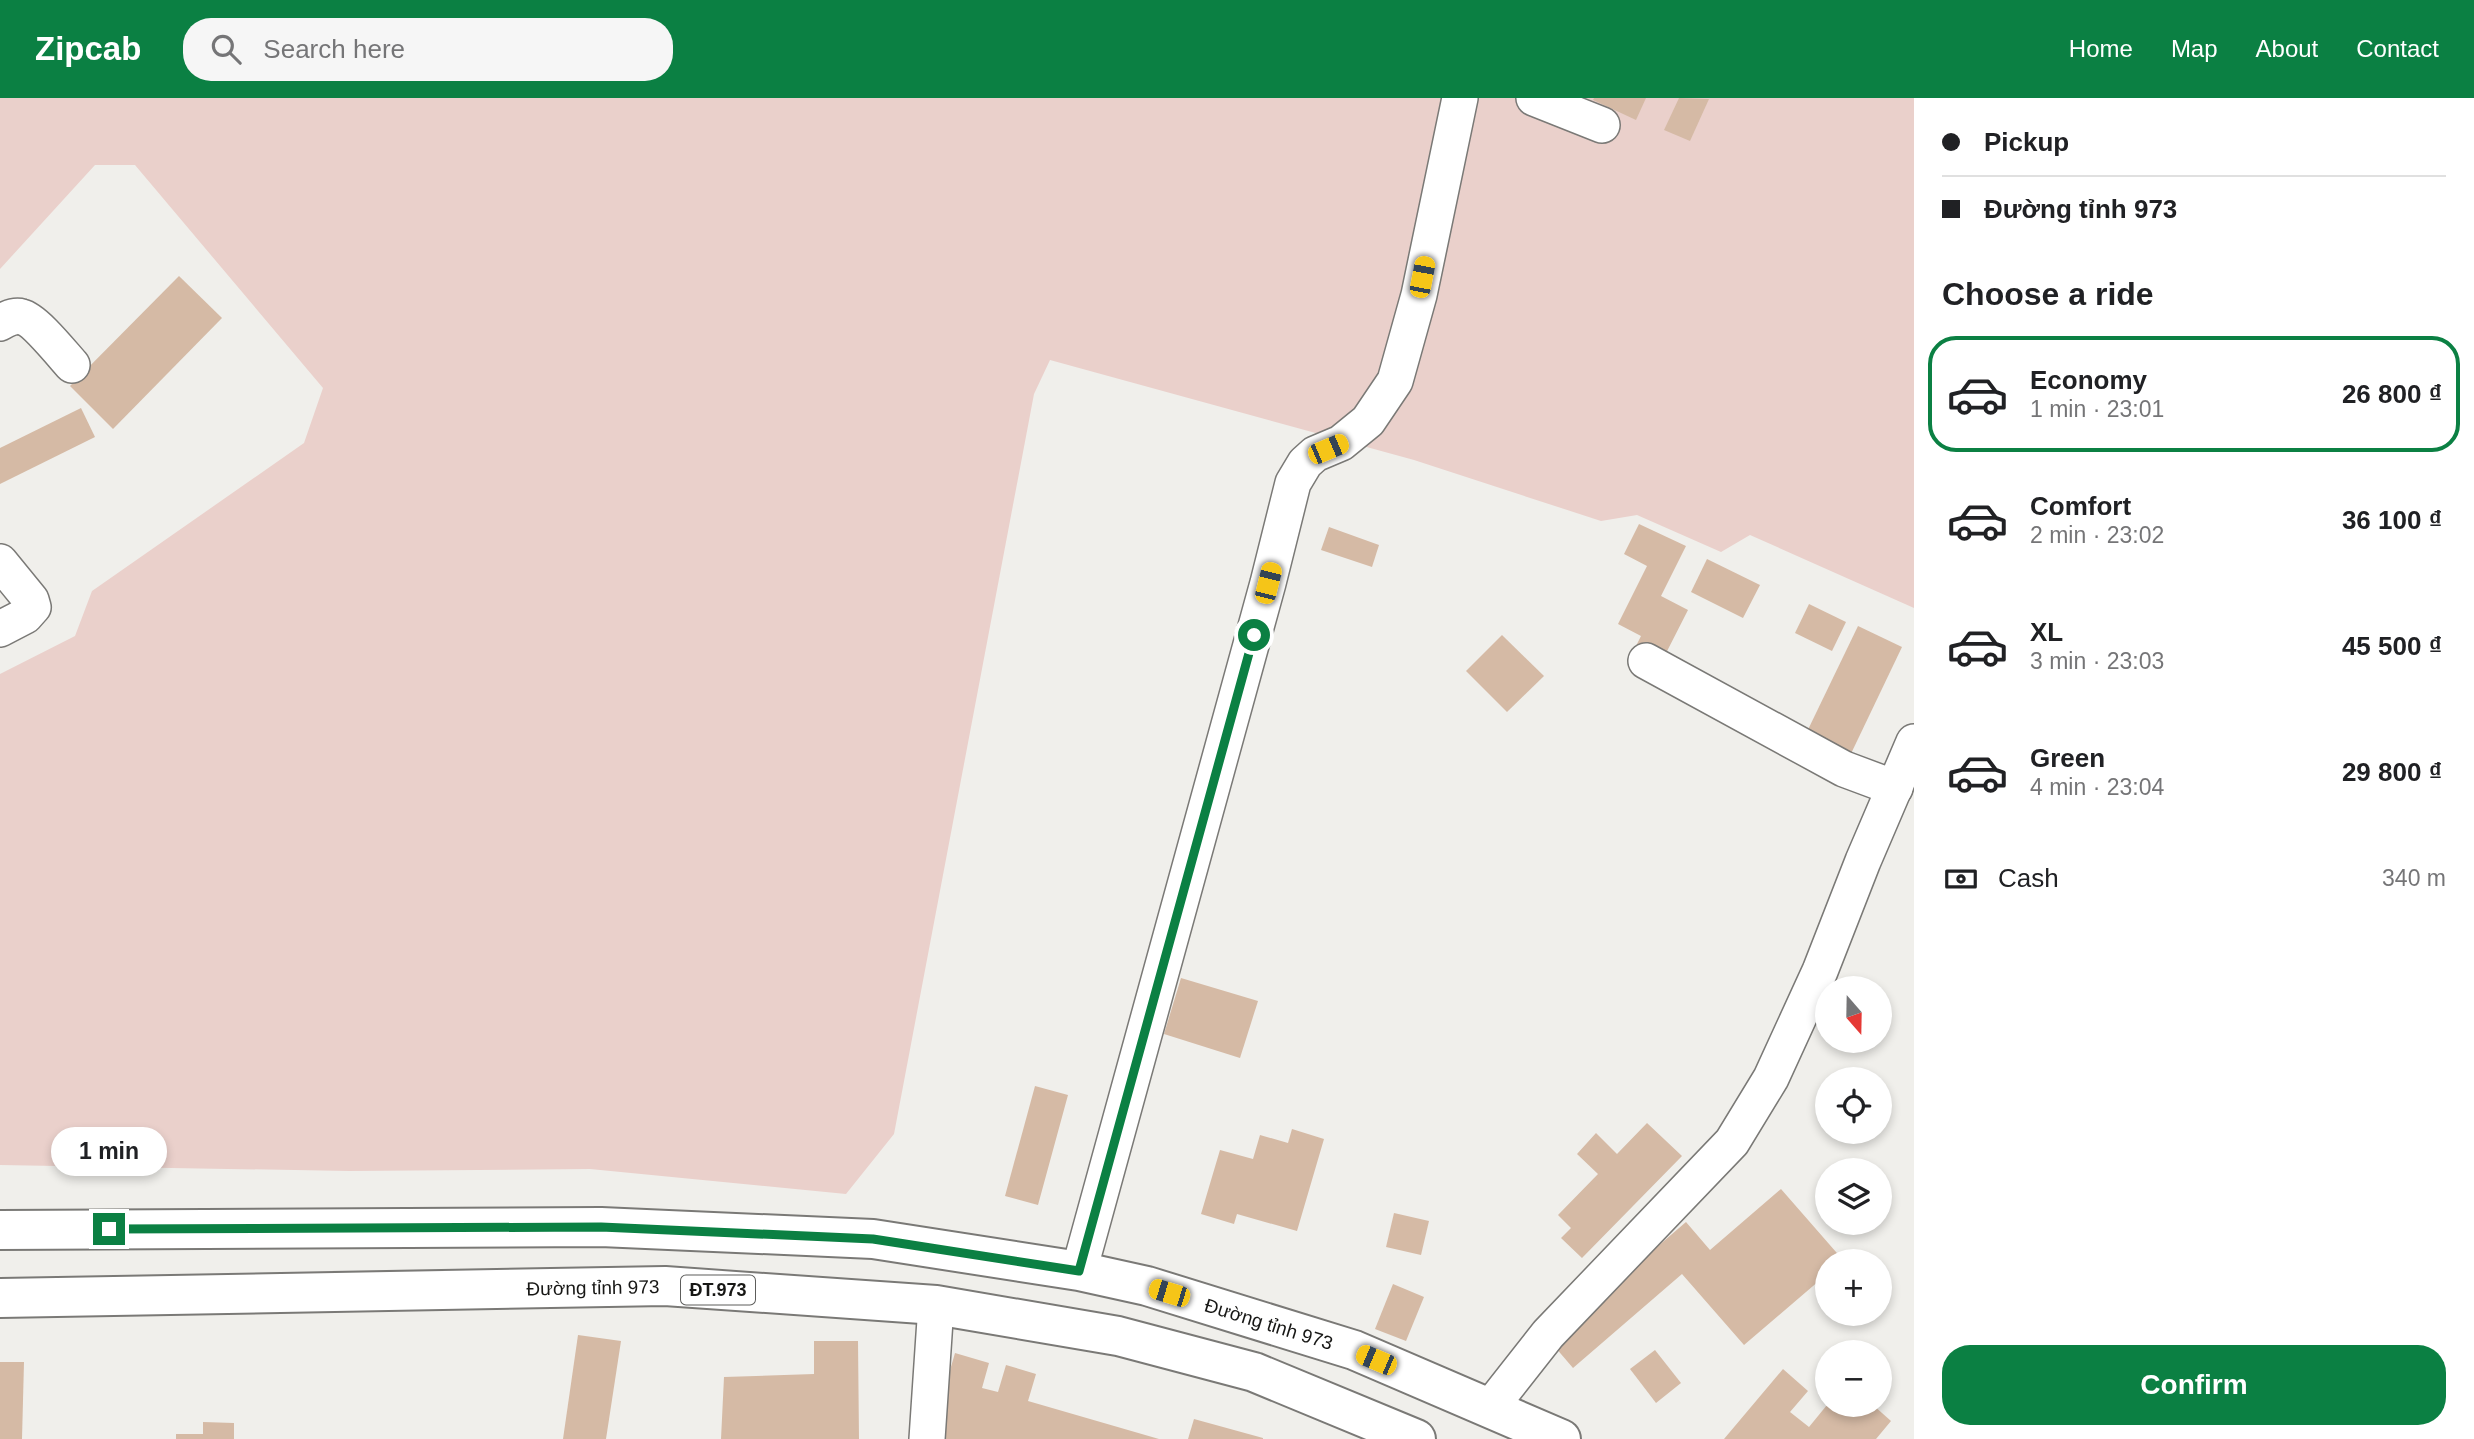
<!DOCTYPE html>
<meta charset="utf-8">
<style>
body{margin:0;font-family:Helvetica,sans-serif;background:#f6f6f6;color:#202124;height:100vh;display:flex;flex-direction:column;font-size:26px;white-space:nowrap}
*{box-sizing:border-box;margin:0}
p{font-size:23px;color:#757577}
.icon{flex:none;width:38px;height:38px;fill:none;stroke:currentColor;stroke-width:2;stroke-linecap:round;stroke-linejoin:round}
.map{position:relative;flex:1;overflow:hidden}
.details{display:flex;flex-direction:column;background:#fff;width:560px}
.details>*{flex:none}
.banner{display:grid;align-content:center;height:154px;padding:0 28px;background:#fff}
.needle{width:46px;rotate:160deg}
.controls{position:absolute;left:1815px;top:878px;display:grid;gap:14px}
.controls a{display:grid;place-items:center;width:77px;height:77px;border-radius:50%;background:#fff;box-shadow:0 4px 10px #0003;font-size:35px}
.end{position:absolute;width:32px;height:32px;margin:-16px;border:9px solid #0b8043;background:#fff;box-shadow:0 0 0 4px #fff}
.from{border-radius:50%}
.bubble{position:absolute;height:49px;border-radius:24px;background:#fff;box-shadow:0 4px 10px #0003;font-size:23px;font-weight:700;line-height:49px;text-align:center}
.car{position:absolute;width:21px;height:42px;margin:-21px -10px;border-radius:9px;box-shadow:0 0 5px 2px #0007;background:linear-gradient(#f5c518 24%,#345 0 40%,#f5c518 0 76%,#345 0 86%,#f5c518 0)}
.banner b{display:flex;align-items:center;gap:24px;height:66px;font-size:26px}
.banner b+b{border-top:2px solid #e0e0e0}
.banner i{width:18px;height:18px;background:#202124}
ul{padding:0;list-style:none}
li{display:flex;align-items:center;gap:21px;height:116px;margin:0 14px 10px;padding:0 14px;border:4px solid transparent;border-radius:28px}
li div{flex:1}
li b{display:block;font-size:26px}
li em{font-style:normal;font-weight:700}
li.active{border-color:#0b8043}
li>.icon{width:63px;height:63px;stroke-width:1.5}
h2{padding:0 28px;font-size:32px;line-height:84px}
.pay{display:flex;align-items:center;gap:18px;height:77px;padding:0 28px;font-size:26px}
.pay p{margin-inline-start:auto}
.primary-button{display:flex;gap:14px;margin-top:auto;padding:14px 28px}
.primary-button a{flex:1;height:80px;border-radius:28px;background:#0b8043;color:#fff;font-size:28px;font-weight:700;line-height:80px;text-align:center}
header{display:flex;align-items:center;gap:42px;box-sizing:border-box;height:98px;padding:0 35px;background:#0b8043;color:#fff}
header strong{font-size:33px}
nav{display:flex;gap:38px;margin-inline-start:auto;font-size:24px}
.search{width:490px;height:63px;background:#f6f6f6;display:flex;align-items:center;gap:18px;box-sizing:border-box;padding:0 24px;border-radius:28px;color:#757577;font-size:26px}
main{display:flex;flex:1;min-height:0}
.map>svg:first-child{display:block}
.green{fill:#ead0cb}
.building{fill:#d5baa5}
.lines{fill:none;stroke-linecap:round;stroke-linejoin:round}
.minor-casing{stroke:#7a7976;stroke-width:38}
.major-casing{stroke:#7a7976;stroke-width:42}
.minor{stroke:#fff;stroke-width:35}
.major{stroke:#fff;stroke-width:38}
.route{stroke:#0b8043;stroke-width:9}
.labels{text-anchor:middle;stroke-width:5;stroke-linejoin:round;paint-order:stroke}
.shield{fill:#fff;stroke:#5d5d5b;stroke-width:2}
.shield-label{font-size:18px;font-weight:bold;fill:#171715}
.street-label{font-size:19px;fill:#171715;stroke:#fff}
</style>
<header>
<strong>Zipcab</strong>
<div class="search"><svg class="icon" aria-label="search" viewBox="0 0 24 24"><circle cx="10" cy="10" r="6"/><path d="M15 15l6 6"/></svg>Search here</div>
<nav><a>Home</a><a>Map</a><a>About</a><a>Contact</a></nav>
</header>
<main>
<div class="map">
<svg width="1914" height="1341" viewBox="0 0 1914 1341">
<rect width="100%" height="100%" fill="#f0efeb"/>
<!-- green -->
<path class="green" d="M 0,0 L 1914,0 L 1914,510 L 1750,437 L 1721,454 L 1637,417 L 1601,423 L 1414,362 L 1050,262 L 1034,296 L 894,1036 L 846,1096 L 590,1071 L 349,1073 L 0,1067 L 0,576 L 75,538 L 92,493 L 304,345 L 323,290 L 135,67 L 95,67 L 0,171 Z"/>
<!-- building -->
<g class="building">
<path d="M 1594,0 L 1646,0 L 1636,22 L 1593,2 Z"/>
<path d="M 1679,0 L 1709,1 L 1690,43 L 1664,32 Z"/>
<path d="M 179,178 L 222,220 L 113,331 L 70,288 Z"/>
<path d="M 81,310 L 95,339 L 0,386 L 0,350 Z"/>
<path d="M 1639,426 L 1686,448 L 1661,498 L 1688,512 L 1661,565 L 1634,552 L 1641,538 L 1618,526 L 1647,468 L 1624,456 Z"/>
<path d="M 1329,429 L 1379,447 L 1372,469 L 1321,452 Z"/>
<path d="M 1707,461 L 1760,487 L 1743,520 L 1691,494 Z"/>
<path d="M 1809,506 L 1846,524 L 1832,553 L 1795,535 Z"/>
<path d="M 1858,528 L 1902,549 L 1847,664 L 1803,642 Z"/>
<path d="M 1502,537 L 1544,578 L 1507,614 L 1466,573 Z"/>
<path d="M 1181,880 L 1258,903 L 1240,960 L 1164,936 Z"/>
<path d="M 1035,988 L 1068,997 L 1038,1107 L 1005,1098 Z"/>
<path d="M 1647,1025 L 1682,1058 L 1582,1160 L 1561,1140 L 1571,1130 L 1558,1117 L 1598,1076 L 1577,1056 L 1596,1035 L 1617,1056 Z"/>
<path d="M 1292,1031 L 1324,1041 L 1297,1133 L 1237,1116 L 1234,1126 L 1201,1116 L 1220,1052 L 1253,1061 L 1260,1037 L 1288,1045 Z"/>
<path d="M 1781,1091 L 1843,1162 L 1827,1164 L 1827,1176 L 1744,1247 L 1682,1176 L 1573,1270 L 1549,1242 L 1686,1124 L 1710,1152 Z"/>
<path d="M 1394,1115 L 1429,1123 L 1421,1157 L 1386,1149 Z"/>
<path d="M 1393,1186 L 1424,1199 L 1406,1243 L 1375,1231 Z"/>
<path d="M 578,1237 L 621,1243 L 606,1341 L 563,1341 Z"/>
<path d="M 814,1243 L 858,1243 L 859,1341 L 721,1341 L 724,1279 L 814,1276 Z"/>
<path d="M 1655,1252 L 1681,1285 L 1656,1305 L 1630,1271 Z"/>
<path d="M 955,1255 L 989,1265 L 982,1290 L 998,1294 L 1006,1267 L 1036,1276 L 1028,1303 L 1159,1341 L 941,1341 L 933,1331 Z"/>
<path d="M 0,1264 L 24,1264 L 22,1341 L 0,1341 Z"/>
<path d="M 1783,1271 L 1808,1293 L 1790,1314 L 1809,1329 L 1827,1307 L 1873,1307 L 1891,1323 L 1876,1341 L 1724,1341 Z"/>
<path d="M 1194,1321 L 1263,1340 L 1263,1341 L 1188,1341 Z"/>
<path d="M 203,1324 L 234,1325 L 234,1341 L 176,1341 L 176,1336 L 203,1336 Z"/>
</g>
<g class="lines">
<!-- minor casing -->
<g class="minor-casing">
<g id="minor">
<path d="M 1534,0 L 1602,27"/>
<path d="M 0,225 C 6,221 15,217 22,219 C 35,222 62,256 72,267"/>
<path d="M 0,464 L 31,502 L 33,509 L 25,518 L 0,531"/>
<path d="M 1646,563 L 1844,671 L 1895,690"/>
<path d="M 1079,1173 L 1268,485 L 1293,385 L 1305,365 L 1315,356 L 1341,345 L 1368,323 L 1395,283 L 1419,197 L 1460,0"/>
<path d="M 1489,1311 L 1548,1236 L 1732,1044 L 1771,980 L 1820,873 L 1863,763 L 1914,644"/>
<path d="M 927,1341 L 936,1207"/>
</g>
</g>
<!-- major casing -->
<g class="major-casing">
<g id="major">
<path id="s1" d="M 0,1132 L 601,1129 L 873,1141 L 1079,1173 L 1147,1188 L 1354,1252 L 1561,1341"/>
<path id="s2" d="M 0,1200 L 665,1188 L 936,1207 L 1118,1238 L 1254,1274 L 1416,1341"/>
</g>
</g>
<!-- minor -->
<use href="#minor" class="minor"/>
<!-- major -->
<use href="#major" class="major"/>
</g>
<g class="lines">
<!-- route -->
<path class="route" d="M 109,1131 L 601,1129 L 873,1141 L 1079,1173 L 1254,537"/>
</g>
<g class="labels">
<!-- shield labels -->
<rect class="shield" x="681" y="1177.5" width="74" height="29" rx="5"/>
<g class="shield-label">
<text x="718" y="1198">ĐT.973</text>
</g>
<!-- street labels -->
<g class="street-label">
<text dy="7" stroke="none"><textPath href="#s2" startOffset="593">Đường tỉnh 973</textPath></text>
<text dy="7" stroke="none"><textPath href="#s1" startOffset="1279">Đường tỉnh 973</textPath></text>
</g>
</g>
</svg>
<div class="controls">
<a><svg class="needle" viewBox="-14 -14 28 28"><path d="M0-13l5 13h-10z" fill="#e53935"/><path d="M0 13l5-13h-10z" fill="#757577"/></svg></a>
<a><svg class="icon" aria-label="locate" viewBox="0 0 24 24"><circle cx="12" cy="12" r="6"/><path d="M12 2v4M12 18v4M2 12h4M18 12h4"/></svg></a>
<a><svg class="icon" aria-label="layers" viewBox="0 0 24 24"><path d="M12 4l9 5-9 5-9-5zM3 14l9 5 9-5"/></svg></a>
<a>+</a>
<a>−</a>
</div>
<i class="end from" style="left:1254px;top:537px"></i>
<i class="end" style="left:109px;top:1131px"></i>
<div class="bubble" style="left:51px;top:1029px;width:116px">1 min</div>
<i class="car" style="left:1422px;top:179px;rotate:11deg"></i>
<i class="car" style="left:1328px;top:351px;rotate:67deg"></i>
<i class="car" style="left:1268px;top:485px;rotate:14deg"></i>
<i class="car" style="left:1169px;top:1195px;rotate:287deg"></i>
<i class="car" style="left:1376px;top:1262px;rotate:293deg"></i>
</div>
<section class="details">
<div class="banner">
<b><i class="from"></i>Pickup</b>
<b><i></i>Đường tỉnh 973</b>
</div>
<h2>Choose a ride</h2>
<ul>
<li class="active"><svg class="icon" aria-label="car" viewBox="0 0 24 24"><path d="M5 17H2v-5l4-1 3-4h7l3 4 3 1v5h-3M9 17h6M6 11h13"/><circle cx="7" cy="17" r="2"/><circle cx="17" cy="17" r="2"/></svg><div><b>Economy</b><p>1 min · 23:01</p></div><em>26 800 ₫</em></li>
<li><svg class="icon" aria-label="car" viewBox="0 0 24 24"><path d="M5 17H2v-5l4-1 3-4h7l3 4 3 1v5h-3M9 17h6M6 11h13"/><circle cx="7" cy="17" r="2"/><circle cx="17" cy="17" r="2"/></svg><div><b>Comfort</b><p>2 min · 23:02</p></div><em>36 100 ₫</em></li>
<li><svg class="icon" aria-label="car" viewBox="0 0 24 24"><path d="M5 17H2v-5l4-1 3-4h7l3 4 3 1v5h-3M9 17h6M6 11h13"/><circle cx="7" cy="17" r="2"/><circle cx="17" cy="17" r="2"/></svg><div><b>XL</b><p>3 min · 23:03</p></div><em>45 500 ₫</em></li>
<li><svg class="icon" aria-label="car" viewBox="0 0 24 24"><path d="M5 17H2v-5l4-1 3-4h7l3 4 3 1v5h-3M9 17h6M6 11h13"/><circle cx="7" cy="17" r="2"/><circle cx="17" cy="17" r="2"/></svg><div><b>Green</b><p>4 min · 23:04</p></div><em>29 800 ₫</em></li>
</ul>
<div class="pay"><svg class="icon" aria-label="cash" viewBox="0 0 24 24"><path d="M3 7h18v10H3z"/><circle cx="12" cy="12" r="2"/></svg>Cash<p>340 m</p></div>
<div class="primary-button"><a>Confirm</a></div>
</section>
</main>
